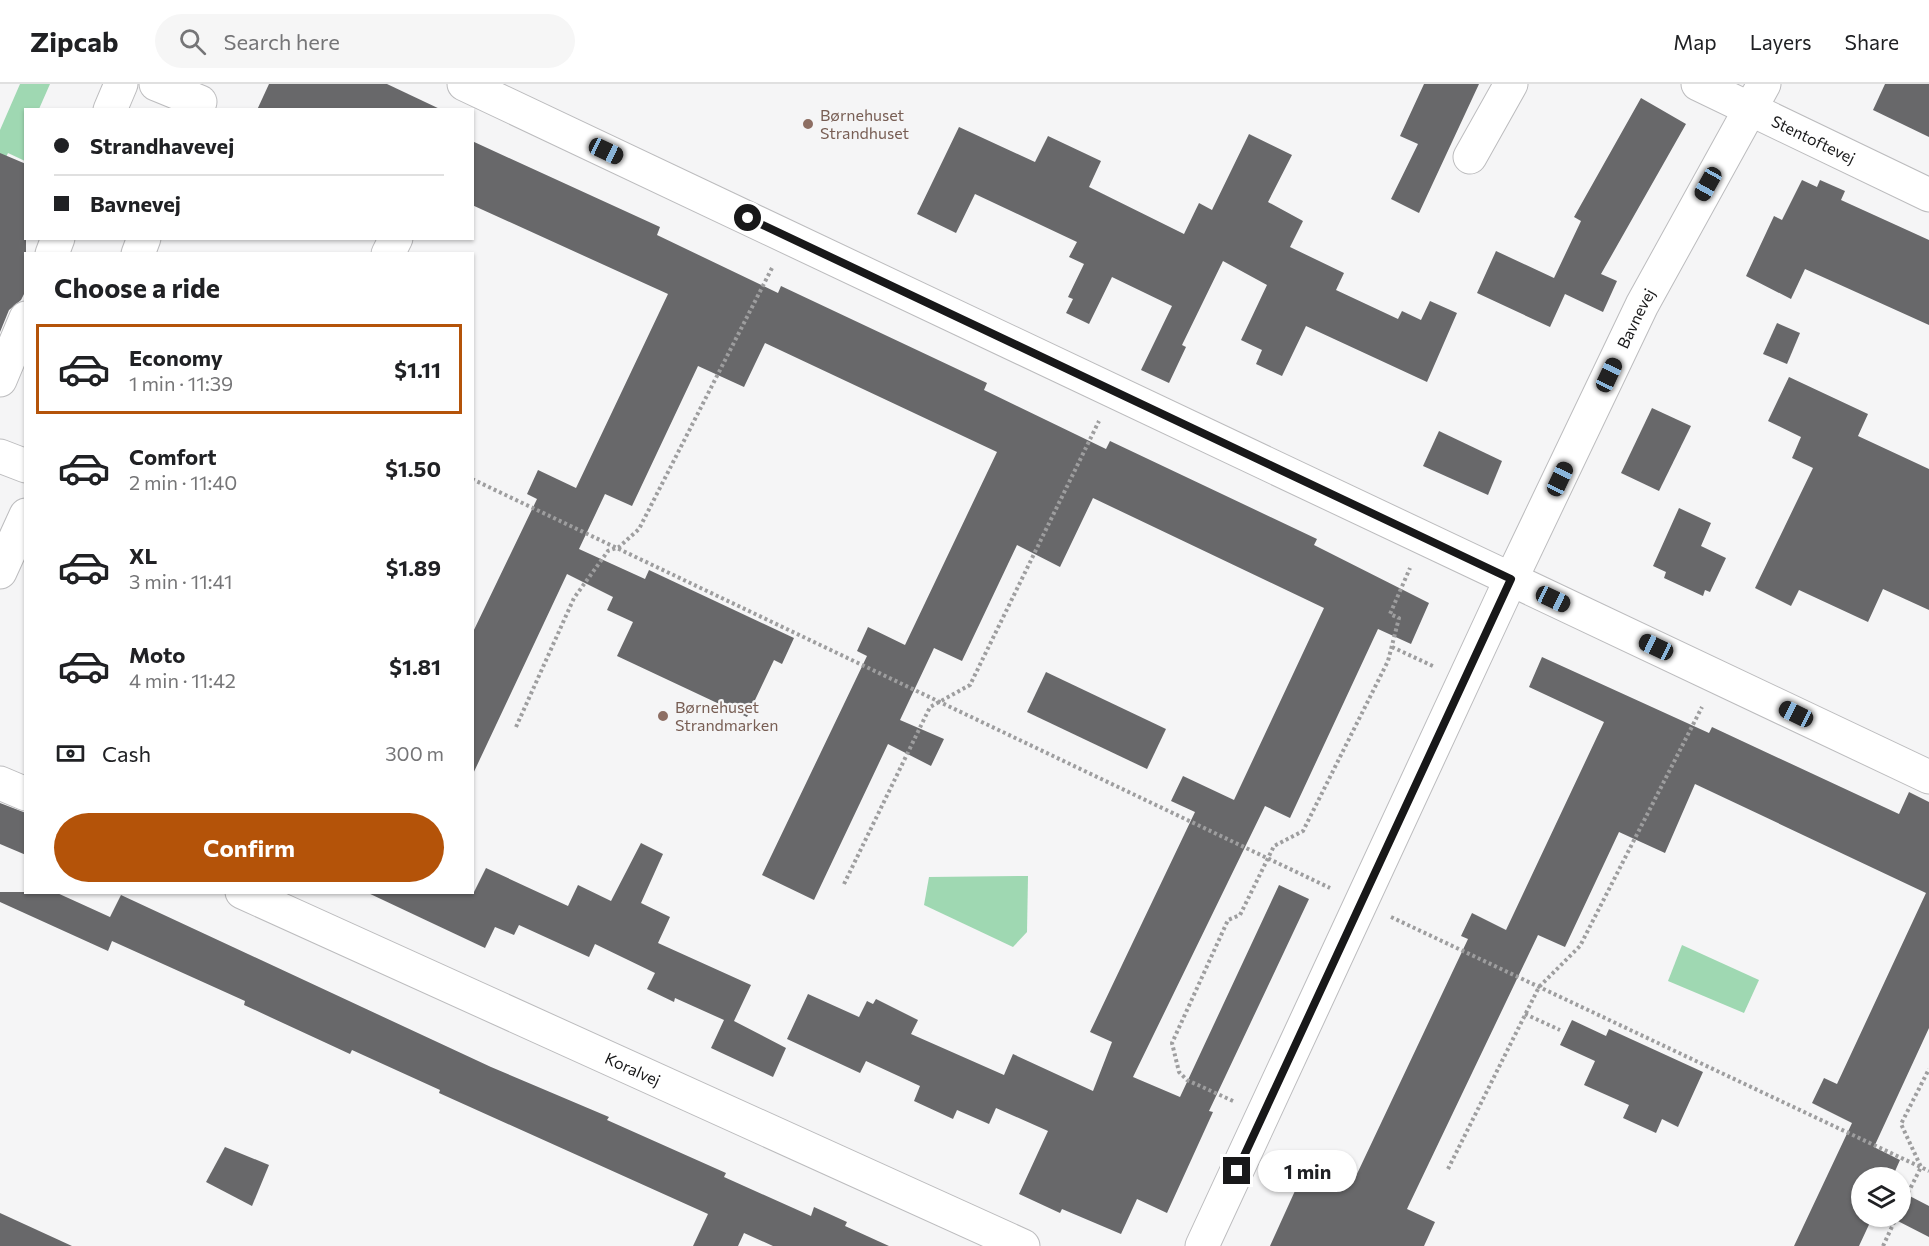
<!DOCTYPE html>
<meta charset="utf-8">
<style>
body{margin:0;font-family:Commissioner,sans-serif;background:#f6f6f6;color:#202124;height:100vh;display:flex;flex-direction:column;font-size:22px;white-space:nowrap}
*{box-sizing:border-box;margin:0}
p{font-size:20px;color:#757577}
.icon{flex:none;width:33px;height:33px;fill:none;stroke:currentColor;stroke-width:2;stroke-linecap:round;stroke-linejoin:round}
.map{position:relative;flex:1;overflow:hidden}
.panel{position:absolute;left:24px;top:168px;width:450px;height:642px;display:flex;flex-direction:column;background:#fff;border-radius:0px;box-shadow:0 2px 4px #0004}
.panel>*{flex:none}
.banner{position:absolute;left:24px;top:24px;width:450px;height:132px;border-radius:0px;box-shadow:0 2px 4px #0004;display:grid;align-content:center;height:132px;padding:0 30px;background:#fff}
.tools{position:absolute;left:1851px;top:1083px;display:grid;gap:12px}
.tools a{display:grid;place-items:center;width:60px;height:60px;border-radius:50%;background:#fff;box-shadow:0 2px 4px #0004;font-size:30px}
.end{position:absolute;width:27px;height:27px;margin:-14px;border:8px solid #181819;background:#fff;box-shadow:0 0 0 3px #fff}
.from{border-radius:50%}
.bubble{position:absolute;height:42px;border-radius:21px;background:#fff;box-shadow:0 2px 4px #0004;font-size:20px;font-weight:700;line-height:42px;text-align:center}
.car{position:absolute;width:18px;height:36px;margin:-18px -9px;border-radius:8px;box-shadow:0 0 4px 2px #0007;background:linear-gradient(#222 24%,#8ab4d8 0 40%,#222 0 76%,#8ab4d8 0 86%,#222 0)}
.banner b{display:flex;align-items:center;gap:21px;height:57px;font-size:22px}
.banner b+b{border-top:2px solid #e0e0e0}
.banner i{width:15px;height:15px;background:#202124}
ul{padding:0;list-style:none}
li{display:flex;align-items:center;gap:18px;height:90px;margin:0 12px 9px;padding:0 18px;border:3px solid transparent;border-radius:0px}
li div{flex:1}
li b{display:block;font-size:22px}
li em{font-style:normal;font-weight:700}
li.selected{border-color:#b45309}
li>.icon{width:54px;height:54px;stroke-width:1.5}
h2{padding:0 30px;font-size:27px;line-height:72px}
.pay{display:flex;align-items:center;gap:15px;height:66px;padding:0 30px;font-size:22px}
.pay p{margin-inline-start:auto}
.primary-button{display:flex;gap:12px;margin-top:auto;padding:12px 30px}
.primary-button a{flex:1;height:69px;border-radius:36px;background:#b45309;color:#fff;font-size:24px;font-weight:700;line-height:69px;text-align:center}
header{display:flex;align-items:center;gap:36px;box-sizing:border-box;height:84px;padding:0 30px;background:#fff;border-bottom:2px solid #e0e0e0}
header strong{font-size:28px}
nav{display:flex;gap:33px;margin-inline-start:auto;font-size:21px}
.search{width:420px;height:54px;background:#f6f6f6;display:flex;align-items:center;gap:15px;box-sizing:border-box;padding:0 21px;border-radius:33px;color:#757577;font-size:22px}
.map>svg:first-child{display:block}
.green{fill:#9fd8b2}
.building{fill:#68686a}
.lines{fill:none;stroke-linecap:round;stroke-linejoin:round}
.minor-casing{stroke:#bcbcbe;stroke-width:35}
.path{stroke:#9e9e9f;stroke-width:4;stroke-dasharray:3 3;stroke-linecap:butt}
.minor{stroke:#fff;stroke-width:33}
.route{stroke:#181819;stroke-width:8}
.education-dot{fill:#8d6e63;stroke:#f5f5f6;stroke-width:2}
.labels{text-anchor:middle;stroke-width:4.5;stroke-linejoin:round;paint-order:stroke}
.education-label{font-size:16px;fill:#785e54;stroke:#f5f5f6;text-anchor:start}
.street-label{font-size:16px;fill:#181819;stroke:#f5f5f6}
</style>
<header>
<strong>Zipcab</strong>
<div class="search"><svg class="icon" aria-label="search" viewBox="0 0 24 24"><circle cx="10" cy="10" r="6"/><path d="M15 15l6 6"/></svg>Search here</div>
<nav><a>Map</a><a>Layers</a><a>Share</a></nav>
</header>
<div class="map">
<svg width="1929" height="1162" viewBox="0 0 1929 1162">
<rect width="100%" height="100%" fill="#f5f5f6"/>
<!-- green -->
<g class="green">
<path d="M 20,0 L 50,0 L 39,25 L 26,26 L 25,77 L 8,69 L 0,86 L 0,46 Z"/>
<path d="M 1028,792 L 1027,848 L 1013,863 L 924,821 L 929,793 Z"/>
<path d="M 1682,861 L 1759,896 L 1744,929 L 1668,897 Z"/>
</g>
<!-- building -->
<g class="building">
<path d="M 269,0 L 387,0 L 442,26 L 257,26 Z"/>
<path d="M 1424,0 L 1479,0 L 1419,129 L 1391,115 L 1418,60 L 1400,52 Z"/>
<path d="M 1885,0 L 1929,0 L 1929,53 L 1873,26 Z"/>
<path d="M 1641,14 L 1686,40 L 1601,190 L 1617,197 L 1603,228 L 1565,210 L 1550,243 L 1477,209 L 1496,167 L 1554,194 L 1581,137 L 1574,133 Z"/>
<path d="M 959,43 L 1035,78 L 1048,52 L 1101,77 L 1089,103 L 1184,150 L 1199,119 L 1212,126 L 1249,50 L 1292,71 L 1268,118 L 1303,137 L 1290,163 L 1344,189 L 1336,206 L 1398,235 L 1402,227 L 1421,236 L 1430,217 L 1457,229 L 1427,298 L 1306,242 L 1282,292 L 1256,280 L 1262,266 L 1241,256 L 1267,201 L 1223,177 L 1182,261 L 1186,263 L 1169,299 L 1141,286 L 1172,222 L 1112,193 L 1089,240 L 1066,229 L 1073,215 L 1068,213 L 1084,180 L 1069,173 L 1077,158 L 975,110 L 956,149 L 917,130 Z"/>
<path d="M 472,57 L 660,143 L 657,151 L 778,209 L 781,202 L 987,299 L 984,306 L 1106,365 L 1110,357 L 1317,455 L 1314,461 L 1429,519 L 1411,560 L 1378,545 L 1290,734 L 1265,722 L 1133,993 L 1180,1013 L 1279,801 L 1309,815 L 1209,1027 L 1213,1028 L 1167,1129 L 1137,1115 L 1121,1150 L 1062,1125 L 1060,1129 L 1019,1110 L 1048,1047 L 996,1024 L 989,1040 L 957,1026 L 953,1035 L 914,1017 L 920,1002 L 866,977 L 860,989 L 787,955 L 808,910 L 859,933 L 867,917 L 873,920 L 876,915 L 918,936 L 911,950 L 1004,991 L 1013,970 L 1093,1007 L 1112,958 L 1090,948 L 1195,728 L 1171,717 L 1183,692 L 1234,716 L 1324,524 L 1093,414 L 1060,483 L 1017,461 L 962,577 L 934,564 L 900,636 L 944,655 L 931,682 L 888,660 L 814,816 L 762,791 L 867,572 L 857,567 L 868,543 L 905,561 L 997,368 L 765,259 L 744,303 L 698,282 L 632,422 L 605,410 L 579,465 L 645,495 L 649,486 L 794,554 L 782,580 L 774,576 L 747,633 L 617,572 L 633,538 L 607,526 L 613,513 L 567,490 L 472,692 L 472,550 L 537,415 L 527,410 L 538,386 L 576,404 L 668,210 L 472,121 Z"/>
<path d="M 0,69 L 26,80 L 26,206 L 21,216 L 9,226 L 0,248 Z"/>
<path d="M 1802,96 L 1817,103 L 1820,96 L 1845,107 L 1841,116 L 1929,156 L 1929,241 L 1805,185 L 1791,215 L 1746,192 L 1774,132 L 1782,136 Z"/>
<path d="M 1777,239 L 1800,249 L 1787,280 L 1763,270 Z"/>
<path d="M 1789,293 L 1868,330 L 1858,352 L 1929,385 L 1929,526 L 1883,505 L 1868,538 L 1799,506 L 1791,522 L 1755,504 L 1813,384 L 1792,374 L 1801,353 L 1768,337 Z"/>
<path d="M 1652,324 L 1691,342 L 1659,407 L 1621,389 Z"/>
<path d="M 1439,347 L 1502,377 L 1488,411 L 1423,382 Z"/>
<path d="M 1679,424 L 1711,439 L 1701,462 L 1726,474 L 1710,508 L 1705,506 L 1703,512 L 1664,494 L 1666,488 L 1653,482 Z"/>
<path d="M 1542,573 L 1709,649 L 1712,643 L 1899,730 L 1909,708 L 1929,718 L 1929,944 L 1874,1063 L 1900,1076 L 1892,1094 L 1862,1094 L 1862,1132 L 1873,1132 L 1859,1162 L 1794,1162 L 1852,1039 L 1812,1019 L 1824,994 L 1837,1000 L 1926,809 L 1695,700 L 1665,769 L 1619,748 L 1565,863 L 1538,851 L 1407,1125 L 1435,1138 L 1424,1162 L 1270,1162 L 1299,1098 L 1291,1095 L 1303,1069 L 1356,1092 L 1468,855 L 1461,852 L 1472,829 L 1506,846 L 1604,638 L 1529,603 Z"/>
<path d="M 1046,588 L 1166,645 L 1147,685 L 1027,628 Z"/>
<path d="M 0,719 L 26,729 L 26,771 L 0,760 Z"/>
<path d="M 641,759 L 663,770 L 641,819 L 670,833 L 658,859 L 751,901 L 734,937 L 786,964 L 773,993 L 711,964 L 724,936 L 675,914 L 674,918 L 647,905 L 655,889 L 595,860 L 589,873 L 519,841 L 514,851 L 495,843 L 485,864 L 366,808 L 474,808 L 486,784 L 568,822 L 578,801 L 611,817 Z"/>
<path d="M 0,808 L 55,808 L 110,833 L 121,811 L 491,983 L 609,1033 L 607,1036 L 726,1089 L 724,1093 L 811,1132 L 814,1123 L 847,1138 L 845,1142 L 889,1162 L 773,1162 L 744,1149 L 738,1162 L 693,1162 L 708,1130 L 439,1009 L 440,1006 L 352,966 L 350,970 L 244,921 L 245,917 L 112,857 L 108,867 L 0,818 Z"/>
<path d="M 1572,936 L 1606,952 L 1609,945 L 1703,988 L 1678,1043 L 1662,1035 L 1656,1049 L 1623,1034 L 1629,1021 L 1584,1001 L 1595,977 L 1560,961 Z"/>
<path d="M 225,1063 L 269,1081 L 252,1122 L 206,1098 Z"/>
<path d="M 1900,1107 L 1929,1122 L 1929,1153 L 1888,1132 L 1900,1132 Z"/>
<path d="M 0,1129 L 72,1162 L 0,1162 Z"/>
</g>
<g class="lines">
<!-- minor casing -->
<g class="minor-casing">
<g id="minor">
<path d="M 156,0 L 200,18"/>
<path d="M 464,0 L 1929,693"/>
<path id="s1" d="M 1698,0 L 1929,111"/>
<path d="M 110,26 L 121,0"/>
<path d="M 1470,73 L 1511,0"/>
<path d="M 52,170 L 58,154"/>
<path d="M 138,170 L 144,154"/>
<path d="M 388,170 L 396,154"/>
<path d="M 0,296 L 26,234"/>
<path d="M 0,372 L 26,382"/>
<path d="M 0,488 L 26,431"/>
<path d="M 0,699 L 26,710"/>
<path id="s2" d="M 242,808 L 1023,1162"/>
<path id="s3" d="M 1202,1162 L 1504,510 L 1642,221 L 1764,0"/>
</g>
</g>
<!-- path -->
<g class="path">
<path d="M 472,395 L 1330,804"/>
<path d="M 1392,563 L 1435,583"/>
<path d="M 516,643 L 574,514 L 608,467 L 619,463 L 639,445 L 773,182"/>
<path d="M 844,800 L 930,623 L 970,601 L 1099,337"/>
<path d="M 1391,833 L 1929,1087"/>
<path d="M 1525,930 L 1560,946"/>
<path d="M 1233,1017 L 1187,996 L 1179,988 L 1172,959 L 1228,836 L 1240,831 L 1274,762 L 1303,747 L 1388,577 L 1399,534 L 1390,530 L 1410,484"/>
<path d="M 1448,1085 L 1539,903 L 1580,862 L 1702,623"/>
<path d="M 1900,1125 L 1921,1083 L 1901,1040 L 1929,985"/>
<path d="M 1883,1162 L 1897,1132"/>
</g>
<!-- minor -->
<use href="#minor" class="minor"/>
</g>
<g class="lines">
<!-- route -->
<path class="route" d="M 748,134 L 1511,495 L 1237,1087"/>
</g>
<!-- markers -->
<g class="education-dot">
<circle cx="808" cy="40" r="6"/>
<circle cx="663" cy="632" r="6"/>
</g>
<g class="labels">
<!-- education labels -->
<g class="education-label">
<text x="820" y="37">Børnehuset<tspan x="820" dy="18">Strandhuset</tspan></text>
<text x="675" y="629">Børnehuset<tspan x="675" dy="18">Strandmarken</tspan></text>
</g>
<!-- street labels -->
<g class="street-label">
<text dy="6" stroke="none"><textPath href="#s1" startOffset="128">Stentoftevej</textPath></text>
<text dy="6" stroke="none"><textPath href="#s3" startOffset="1024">Bavnevej</textPath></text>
<text dy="6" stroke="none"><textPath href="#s2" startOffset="429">Koralvej</textPath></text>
</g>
</g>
</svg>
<div class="tools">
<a><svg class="icon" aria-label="layers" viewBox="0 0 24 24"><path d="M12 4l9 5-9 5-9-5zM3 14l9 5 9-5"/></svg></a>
</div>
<i class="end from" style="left:748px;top:134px"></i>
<i class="end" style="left:1237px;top:1087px"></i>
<div class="bubble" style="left:1258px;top:1066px;width:99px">1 min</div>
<i class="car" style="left:606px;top:67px;rotate:115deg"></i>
<i class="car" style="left:1708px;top:100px;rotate:209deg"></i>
<i class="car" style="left:1609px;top:291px;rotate:25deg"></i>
<i class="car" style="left:1560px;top:395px;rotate:25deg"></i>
<i class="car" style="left:1553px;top:515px;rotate:115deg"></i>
<i class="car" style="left:1656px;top:563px;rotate:295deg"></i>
<i class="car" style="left:1796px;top:630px;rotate:296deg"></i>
<div class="banner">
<b><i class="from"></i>Strandhavevej</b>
<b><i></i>Bavnevej</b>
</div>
<section class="panel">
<h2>Choose a ride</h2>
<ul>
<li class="selected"><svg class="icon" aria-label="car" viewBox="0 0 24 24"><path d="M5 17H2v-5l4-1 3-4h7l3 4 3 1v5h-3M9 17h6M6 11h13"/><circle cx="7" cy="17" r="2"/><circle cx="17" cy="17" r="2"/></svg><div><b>Economy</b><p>1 min · 11:39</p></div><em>$1.11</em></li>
<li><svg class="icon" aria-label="car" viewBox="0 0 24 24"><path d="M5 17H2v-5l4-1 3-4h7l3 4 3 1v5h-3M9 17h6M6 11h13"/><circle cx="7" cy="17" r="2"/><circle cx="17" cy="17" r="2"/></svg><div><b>Comfort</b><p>2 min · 11:40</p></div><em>$1.50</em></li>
<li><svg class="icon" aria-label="car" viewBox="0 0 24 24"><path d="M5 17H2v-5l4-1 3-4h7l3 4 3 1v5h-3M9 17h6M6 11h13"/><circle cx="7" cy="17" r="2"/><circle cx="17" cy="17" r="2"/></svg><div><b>XL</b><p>3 min · 11:41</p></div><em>$1.89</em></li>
<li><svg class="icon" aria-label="car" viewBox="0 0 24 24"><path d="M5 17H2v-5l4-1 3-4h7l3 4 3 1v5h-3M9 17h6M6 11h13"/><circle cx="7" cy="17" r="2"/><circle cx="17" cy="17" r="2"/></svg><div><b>Moto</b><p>4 min · 11:42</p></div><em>$1.81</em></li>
</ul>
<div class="pay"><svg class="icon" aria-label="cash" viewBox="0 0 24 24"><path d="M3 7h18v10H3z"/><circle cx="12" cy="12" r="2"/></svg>Cash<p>300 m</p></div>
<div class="primary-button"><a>Confirm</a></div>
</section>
</div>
